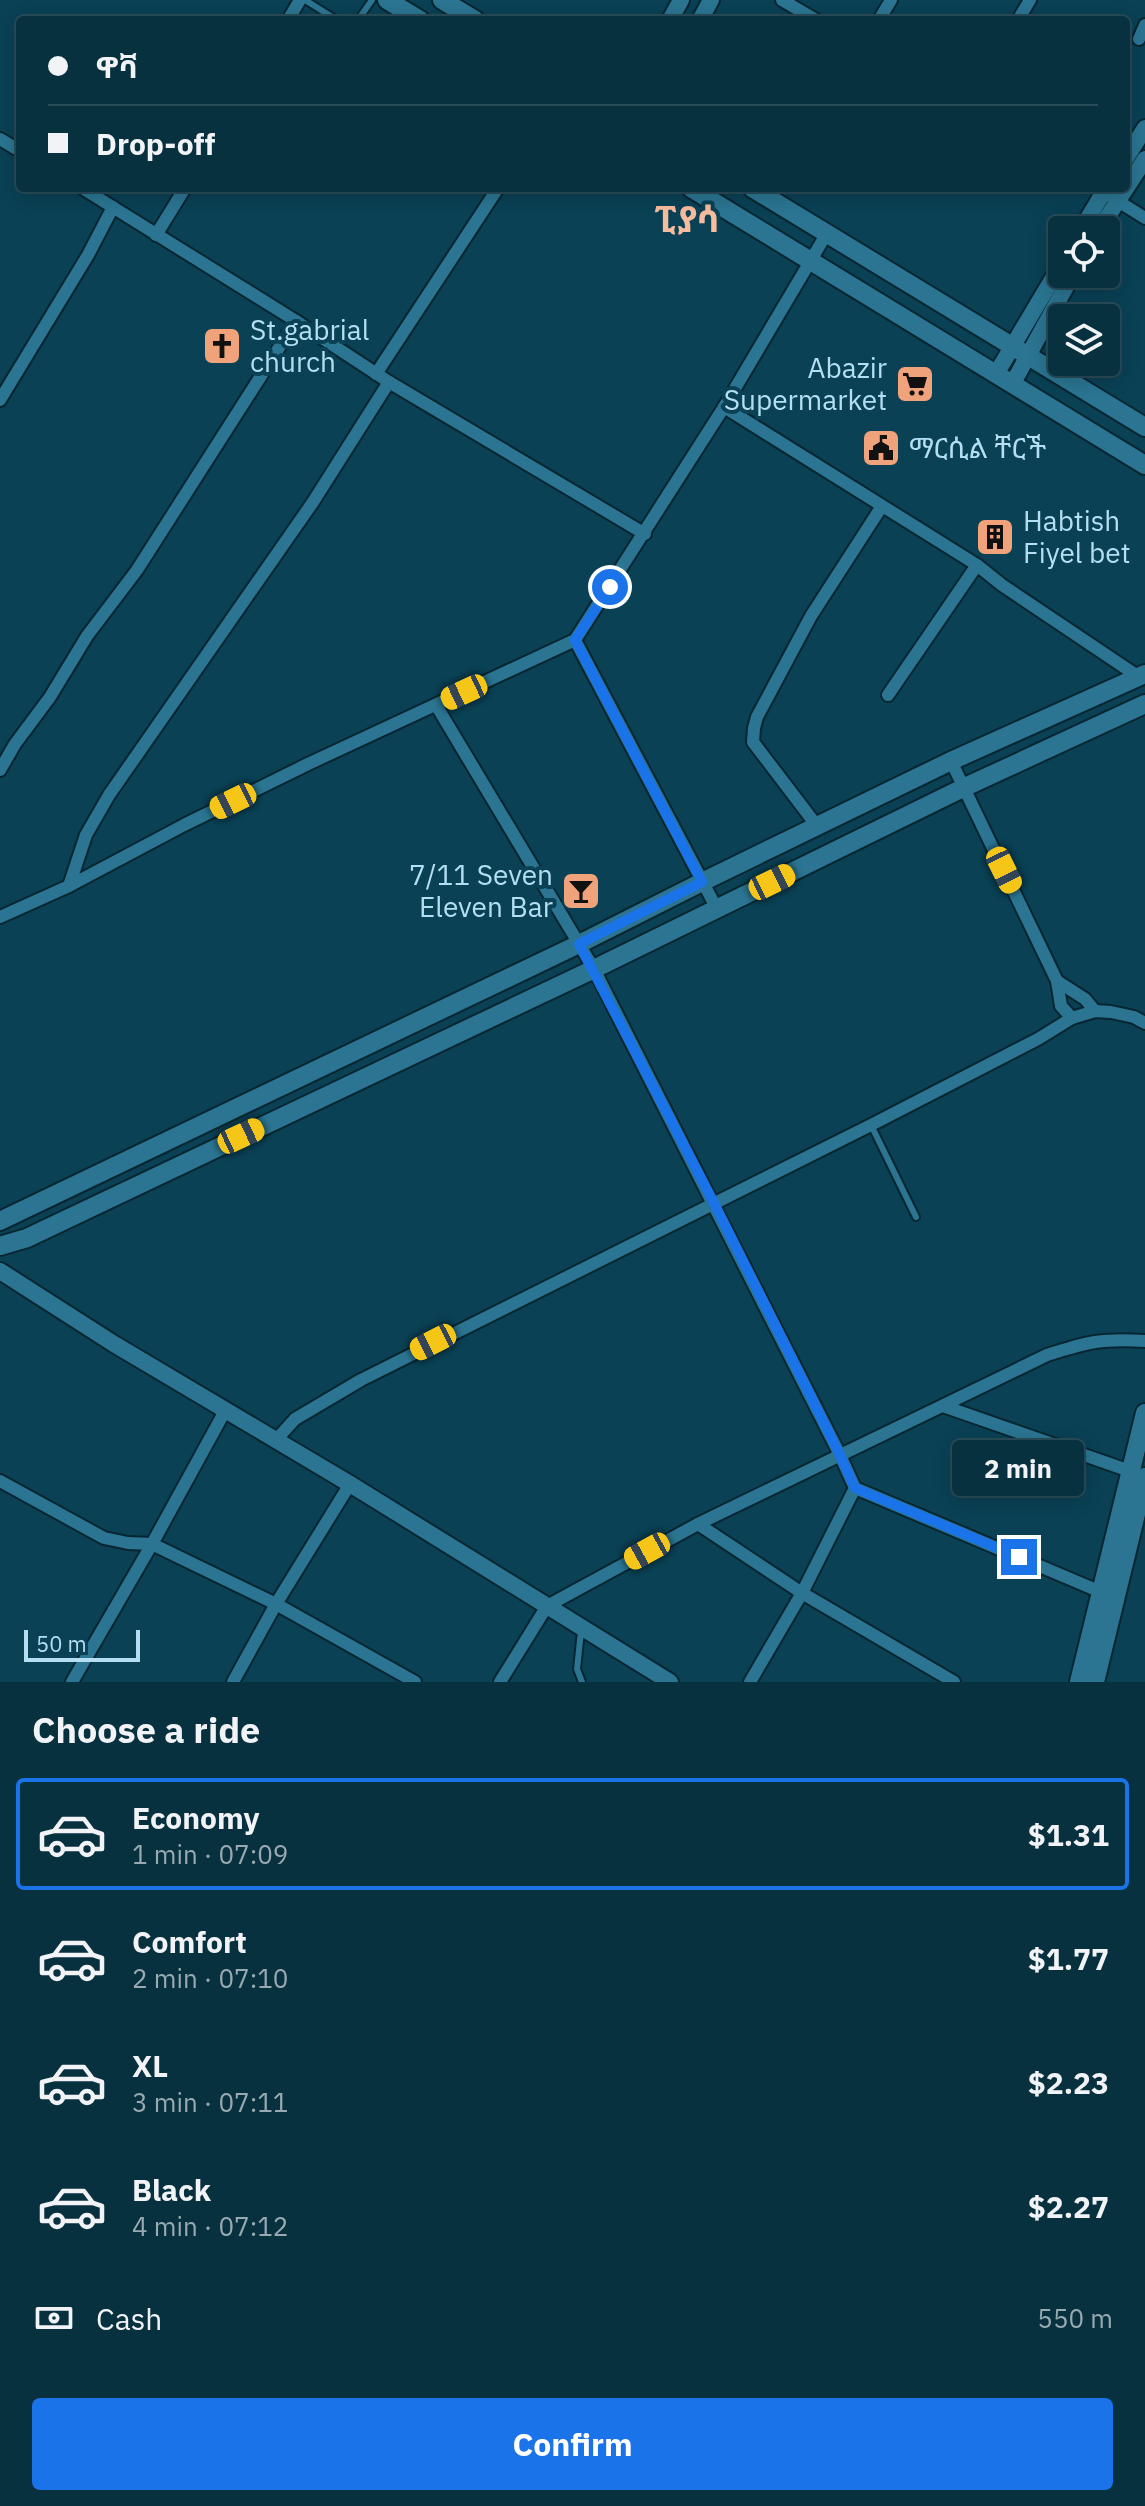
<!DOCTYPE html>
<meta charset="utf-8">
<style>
body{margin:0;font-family:"IBM Plex Sans","Noto Sans Ethiopic",sans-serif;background:#163d4b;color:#f1f3f6;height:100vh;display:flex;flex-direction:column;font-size:30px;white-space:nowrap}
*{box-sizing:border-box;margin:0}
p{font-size:26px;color:#98a9b1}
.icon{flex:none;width:44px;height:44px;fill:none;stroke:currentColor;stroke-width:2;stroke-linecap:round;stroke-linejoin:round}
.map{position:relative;height:1682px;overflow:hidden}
.panel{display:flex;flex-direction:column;background:#083140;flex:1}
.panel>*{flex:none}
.guide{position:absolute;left:16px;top:16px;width:1114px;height:176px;border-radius:8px;box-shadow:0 4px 20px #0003,0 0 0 2px #294c59;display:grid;align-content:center;height:176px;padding:0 32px;background:#083140}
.buttons{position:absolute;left:1048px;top:216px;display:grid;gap:16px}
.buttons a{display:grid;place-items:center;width:72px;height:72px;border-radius:8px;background:#083140;box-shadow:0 4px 20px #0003,0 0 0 2px #294c59;font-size:40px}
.scale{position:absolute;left:24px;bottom:20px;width:116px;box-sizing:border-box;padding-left:8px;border:4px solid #b4dff3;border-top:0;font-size:22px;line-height:28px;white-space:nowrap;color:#b4dff3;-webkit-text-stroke:6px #0a4155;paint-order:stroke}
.end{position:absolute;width:36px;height:36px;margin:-18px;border:10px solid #1a73e8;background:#fff;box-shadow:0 0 0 4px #fff}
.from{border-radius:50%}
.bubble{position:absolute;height:56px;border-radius:8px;background:#083140;box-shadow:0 4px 20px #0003,0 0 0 2px #294c59;font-size:26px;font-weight:800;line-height:56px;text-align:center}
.car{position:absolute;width:24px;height:48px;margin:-24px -12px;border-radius:10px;box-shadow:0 0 6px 2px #0007;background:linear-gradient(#f5c518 24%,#345 0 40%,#f5c518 0 76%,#345 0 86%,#f5c518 0)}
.guide b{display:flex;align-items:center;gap:28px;height:76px;font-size:30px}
.guide b+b{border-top:2px solid #294c59}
.guide i{width:20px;height:20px;background:#f1f3f6}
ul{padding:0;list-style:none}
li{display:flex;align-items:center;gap:24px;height:112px;margin:0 16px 12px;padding:0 16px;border:4px solid transparent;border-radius:8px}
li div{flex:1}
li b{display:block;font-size:30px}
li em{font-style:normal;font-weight:800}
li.current{border-color:#1a73e8}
li>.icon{width:72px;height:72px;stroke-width:1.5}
h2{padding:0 32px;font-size:36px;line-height:96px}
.pay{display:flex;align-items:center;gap:20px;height:88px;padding:0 32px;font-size:30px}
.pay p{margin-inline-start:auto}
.primary-button{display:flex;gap:16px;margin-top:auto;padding:16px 32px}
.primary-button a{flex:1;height:92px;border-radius:8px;background:#1a73e8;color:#fff;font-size:32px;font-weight:800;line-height:92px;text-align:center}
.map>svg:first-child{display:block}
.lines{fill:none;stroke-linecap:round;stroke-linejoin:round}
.service-casing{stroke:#072632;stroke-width:10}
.minor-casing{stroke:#072632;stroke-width:16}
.tertiary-casing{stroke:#072632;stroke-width:20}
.secondary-casing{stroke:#072632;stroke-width:22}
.service{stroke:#2b7592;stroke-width:6}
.minor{stroke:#2b7592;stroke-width:12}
.tertiary{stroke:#2b7592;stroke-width:16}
.secondary{stroke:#2b7592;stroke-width:18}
.route{stroke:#1a73e8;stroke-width:10}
.labels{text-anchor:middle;stroke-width:8;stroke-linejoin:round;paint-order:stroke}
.poi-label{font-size:28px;fill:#b4dff3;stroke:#0a4155;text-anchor:start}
.district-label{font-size:36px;font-weight:bold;fill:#f7bb9e;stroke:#0a4155}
</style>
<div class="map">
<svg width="1145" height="1682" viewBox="0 0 1145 1682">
<rect width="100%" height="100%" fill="#0a4155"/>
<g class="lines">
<!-- service casing -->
<g class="service-casing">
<g id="service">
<path d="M 305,0 L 337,20"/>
<path d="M 358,20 L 372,0"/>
<path d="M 871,1125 L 916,1217"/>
<path d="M 581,1631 L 577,1669 L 582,1682"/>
</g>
</g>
<!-- minor casing -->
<g class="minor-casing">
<g id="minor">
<path d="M 782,0 L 816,20"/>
<path d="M 288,20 L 300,0"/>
<path d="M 879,20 L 891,0"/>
<path d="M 1018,20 L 1030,0"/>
<path d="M 1139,39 L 1145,25"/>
<path d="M 0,139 L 20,151"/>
<path d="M 82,188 L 296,321 L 389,382 L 645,534"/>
<path d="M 1097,188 L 1145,218"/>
<path d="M 156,235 L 185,188"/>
<path d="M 376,374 L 498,188"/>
<path d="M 0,400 L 88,255 L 113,207"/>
<path d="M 724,407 L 977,565 L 1002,585 L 1139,677"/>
<path d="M 575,640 L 717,909"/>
<path d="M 888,695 L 977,565"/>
<path d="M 436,705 L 594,969 L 840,1455 L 855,1488 L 1101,1592"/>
<path d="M 951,761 L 1057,981 L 1061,1006 L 1072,1018"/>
<path d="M 0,770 L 15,744 L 50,697 L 87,636 L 137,570 L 296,321"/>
<path d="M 817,826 L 753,742 L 754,728 L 757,717 L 811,616 L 882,506"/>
<path d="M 69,886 L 86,835 L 109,795 L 313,502 L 389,382"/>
<path d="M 0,917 L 69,886 L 184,825 L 308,764 L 575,640 L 724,407 L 827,233"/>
<path d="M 1057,981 L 1085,999 L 1095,1011"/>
<path d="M 943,1406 L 1130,1471"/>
<path d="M 276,1440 L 295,1419 L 361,1380 L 871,1125 L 1038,1039 L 1072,1018 L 1095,1011 L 1111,1012 L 1134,1017 L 1145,1023"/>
<path d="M 0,1481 L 104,1538 L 128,1543 L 152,1544 L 276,1604 L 415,1682"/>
<path d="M 698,1524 L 802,1593 L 954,1682"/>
<path d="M 72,1682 L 152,1544 L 225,1411"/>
<path d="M 233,1682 L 276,1604 L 350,1484"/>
<path d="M 500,1682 L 547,1606 L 698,1524 L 1047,1355 C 1087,1342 1103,1338 1145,1341"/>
<path d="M 750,1682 L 802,1593 L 855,1488"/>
</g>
</g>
<!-- tertiary casing -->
<g class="tertiary-casing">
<g id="tertiary">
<path d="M 670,20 L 681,0"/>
<path d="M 700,20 L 711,0"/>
<path d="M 1126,158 L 1145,128"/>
<path d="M 1081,230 L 1106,188"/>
<path d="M 1099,230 L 1145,159"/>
<path d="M 996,374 L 1062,263"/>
<path d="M 1013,383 L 1073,274"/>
<path d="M 0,1271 L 114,1344 L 350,1484 L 670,1682"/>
</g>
</g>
<!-- secondary casing -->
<g class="secondary-casing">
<g id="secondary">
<path d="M 387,0 L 420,20"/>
<path d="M 442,0 L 475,20"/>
<path d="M 691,188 L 1145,465"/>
<path d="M 752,188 L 1145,427"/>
<path d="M 0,1221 L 579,944 L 702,882 L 951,761 L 1145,674"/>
<path d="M 0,1246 L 27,1238 L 594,969 L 965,787 L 1145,704"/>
<path d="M 1079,1682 L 1145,1413"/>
<path d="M 1095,1682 L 1145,1477"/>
</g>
</g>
<!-- service -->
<use href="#service" class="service"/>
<!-- minor -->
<use href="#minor" class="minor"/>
<!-- tertiary -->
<use href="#tertiary" class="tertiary"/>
<!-- secondary -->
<use href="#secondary" class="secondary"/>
</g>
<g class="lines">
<!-- route -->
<path class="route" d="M 610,587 L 575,640 L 702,882 L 579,944 L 714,1203 L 840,1455 L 855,1488 L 1019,1557"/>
</g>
<!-- icons -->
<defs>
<g id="church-square" transform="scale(2)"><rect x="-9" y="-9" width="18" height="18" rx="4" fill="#f0a27a" stroke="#0a4155"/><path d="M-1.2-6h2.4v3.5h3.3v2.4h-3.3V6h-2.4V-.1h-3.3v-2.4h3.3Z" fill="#111"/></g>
<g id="supermarket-square" transform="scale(2)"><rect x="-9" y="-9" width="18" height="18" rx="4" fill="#f0a27a" stroke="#0a4155"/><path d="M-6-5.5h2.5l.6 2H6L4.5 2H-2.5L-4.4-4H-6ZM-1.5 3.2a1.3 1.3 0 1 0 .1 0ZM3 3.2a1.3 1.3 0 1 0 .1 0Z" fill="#111"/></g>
<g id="civic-square" transform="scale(2)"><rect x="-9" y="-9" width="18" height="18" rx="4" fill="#f0a27a" stroke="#0a4155"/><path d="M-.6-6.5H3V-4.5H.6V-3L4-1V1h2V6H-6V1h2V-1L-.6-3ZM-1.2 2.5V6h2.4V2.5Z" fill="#111"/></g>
<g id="building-square" transform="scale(2)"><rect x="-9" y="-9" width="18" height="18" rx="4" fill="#f0a27a" stroke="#0a4155"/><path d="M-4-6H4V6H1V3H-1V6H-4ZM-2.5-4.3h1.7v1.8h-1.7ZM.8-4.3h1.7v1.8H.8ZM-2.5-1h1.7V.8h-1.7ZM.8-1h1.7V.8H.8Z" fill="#111"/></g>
<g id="bar-square" transform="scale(2)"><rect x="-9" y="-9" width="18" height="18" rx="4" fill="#f0a27a" stroke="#0a4155"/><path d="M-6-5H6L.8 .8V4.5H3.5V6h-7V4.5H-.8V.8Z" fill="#111"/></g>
</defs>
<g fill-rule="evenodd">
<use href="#church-square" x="222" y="346"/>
<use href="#supermarket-square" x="915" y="384"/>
<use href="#civic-square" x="881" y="448"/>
<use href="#building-square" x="995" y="537"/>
<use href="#bar-square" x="581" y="891"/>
</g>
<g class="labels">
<!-- poi labels -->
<g class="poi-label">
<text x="250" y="340">St.gabrial<tspan x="250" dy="32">church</tspan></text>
<text x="887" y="378" text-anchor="end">Abazir<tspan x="887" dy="32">Supermarket</tspan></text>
<text x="909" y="458">ማርሲል ቸርች</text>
<text x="1023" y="531">Habtish<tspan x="1023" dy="32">Fiyel bet</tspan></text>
<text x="553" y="885" text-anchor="end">7/11 Seven<tspan x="553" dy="32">Eleven Bar</tspan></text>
</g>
<!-- district labels -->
<g class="district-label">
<text x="687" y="232">ፒያሳ</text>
</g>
</g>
</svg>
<div class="buttons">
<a><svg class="icon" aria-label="locate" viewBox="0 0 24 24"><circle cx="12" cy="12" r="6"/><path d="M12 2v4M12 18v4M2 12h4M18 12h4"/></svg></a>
<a><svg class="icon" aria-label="layers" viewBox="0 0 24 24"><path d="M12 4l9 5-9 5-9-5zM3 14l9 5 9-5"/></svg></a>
</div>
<div class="scale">50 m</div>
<i class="end from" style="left:610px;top:587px"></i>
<i class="end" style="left:1019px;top:1557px"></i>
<div class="bubble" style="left:952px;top:1440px;width:132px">2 min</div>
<i class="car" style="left:464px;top:692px;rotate:245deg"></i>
<i class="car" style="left:233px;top:801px;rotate:244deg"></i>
<i class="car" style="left:1004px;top:870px;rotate:154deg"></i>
<i class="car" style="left:772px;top:882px;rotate:64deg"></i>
<i class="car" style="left:241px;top:1136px;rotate:65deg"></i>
<i class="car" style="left:433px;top:1342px;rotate:243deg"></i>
<i class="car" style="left:647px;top:1551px;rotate:241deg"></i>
<div class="guide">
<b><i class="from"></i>ዋቫ</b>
<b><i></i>Drop-off</b>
</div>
</div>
<section class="panel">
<h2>Choose a ride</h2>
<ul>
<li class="current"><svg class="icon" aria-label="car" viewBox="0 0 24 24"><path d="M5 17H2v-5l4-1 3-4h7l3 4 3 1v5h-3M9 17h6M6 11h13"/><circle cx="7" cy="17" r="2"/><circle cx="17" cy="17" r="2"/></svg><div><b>Economy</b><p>1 min · 07:09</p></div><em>$1.31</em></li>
<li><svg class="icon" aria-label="car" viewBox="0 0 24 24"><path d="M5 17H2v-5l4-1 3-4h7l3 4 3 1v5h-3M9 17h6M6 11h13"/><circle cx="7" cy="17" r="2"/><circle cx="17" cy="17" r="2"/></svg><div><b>Comfort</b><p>2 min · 07:10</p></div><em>$1.77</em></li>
<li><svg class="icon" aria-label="car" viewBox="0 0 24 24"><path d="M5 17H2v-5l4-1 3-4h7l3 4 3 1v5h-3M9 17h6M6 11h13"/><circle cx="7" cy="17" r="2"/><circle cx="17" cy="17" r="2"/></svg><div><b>XL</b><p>3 min · 07:11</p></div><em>$2.23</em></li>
<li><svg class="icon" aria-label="car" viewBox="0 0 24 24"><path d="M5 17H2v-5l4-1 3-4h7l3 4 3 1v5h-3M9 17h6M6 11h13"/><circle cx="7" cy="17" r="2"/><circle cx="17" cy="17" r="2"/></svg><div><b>Black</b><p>4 min · 07:12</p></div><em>$2.27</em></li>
</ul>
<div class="pay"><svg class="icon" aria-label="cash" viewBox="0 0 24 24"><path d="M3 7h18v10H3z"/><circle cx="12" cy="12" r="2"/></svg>Cash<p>550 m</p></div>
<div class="primary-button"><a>Confirm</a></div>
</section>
